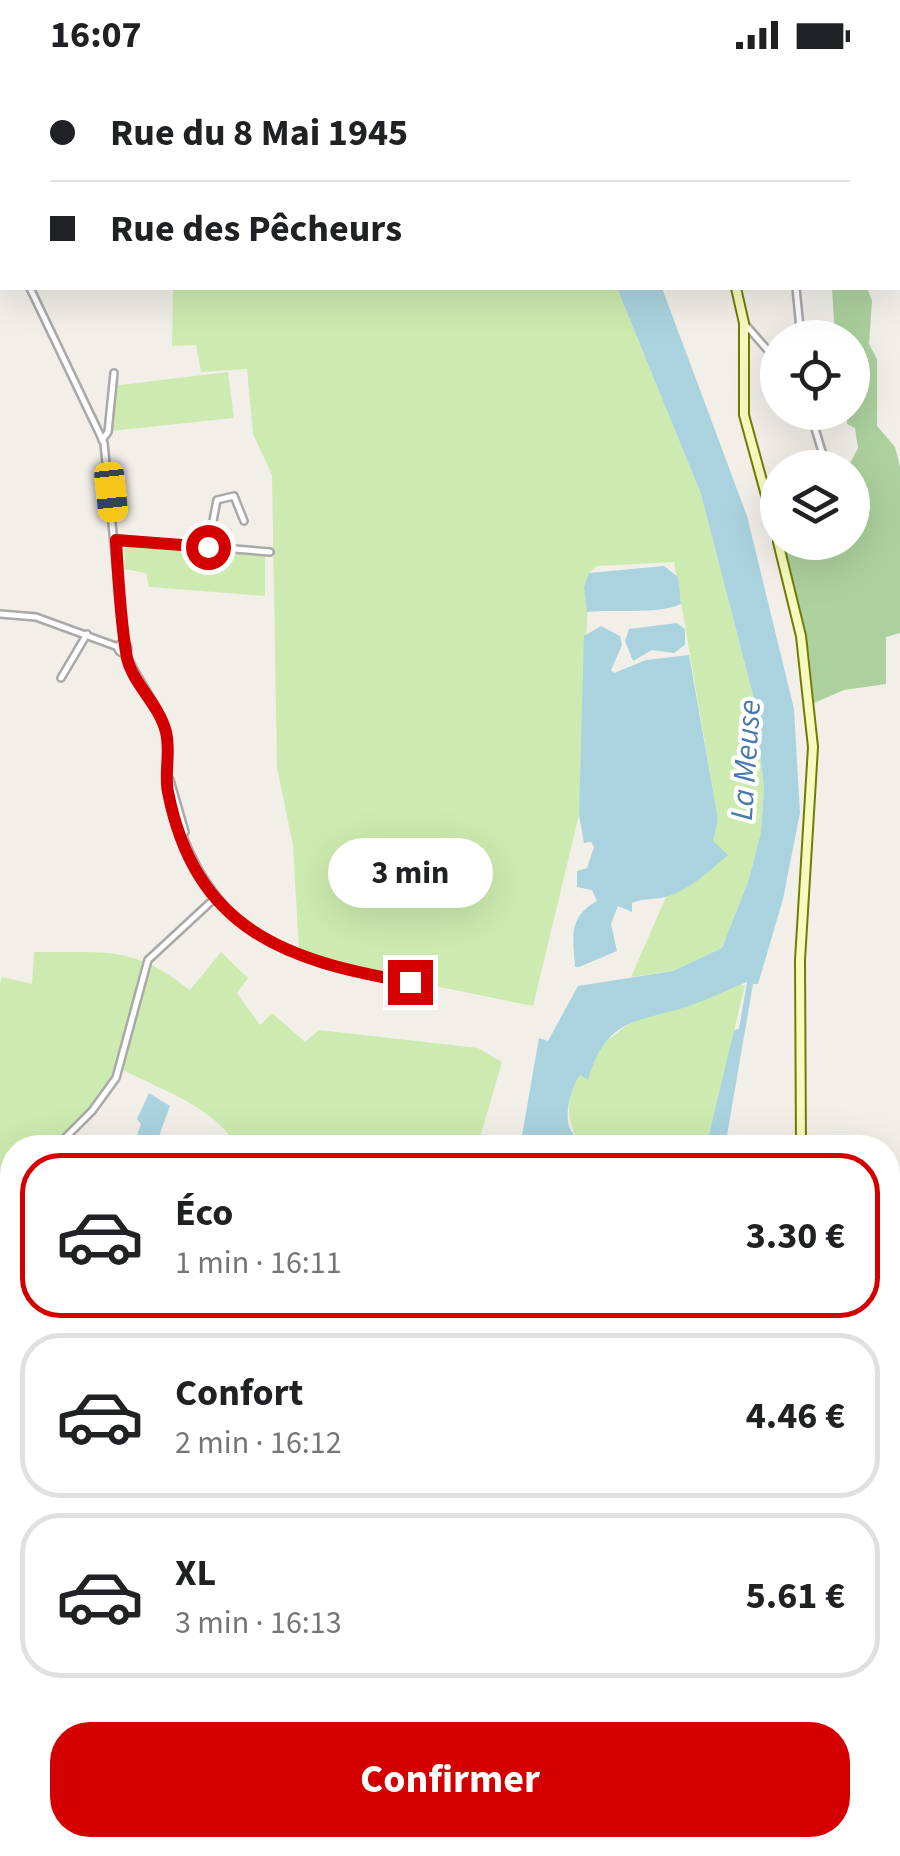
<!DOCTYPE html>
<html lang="fr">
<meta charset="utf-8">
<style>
body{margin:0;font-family:"Source Sans 3",sans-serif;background:#f2f2f2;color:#202124;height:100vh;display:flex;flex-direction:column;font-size:38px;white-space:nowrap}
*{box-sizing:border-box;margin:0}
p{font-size:32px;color:#757577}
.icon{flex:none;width:55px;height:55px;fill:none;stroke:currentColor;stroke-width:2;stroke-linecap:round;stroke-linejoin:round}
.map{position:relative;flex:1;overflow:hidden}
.drawer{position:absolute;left:0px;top:1065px;width:900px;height:722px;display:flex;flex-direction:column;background:#fff;border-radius:40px 40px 0 0;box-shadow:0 10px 40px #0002}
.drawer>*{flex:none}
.banner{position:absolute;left:0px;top:0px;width:900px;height:220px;box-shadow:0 10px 40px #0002;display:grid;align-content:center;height:220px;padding:0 50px;background:#fff}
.fabs{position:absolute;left:760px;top:250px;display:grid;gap:20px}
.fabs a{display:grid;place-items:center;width:110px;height:110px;border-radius:50%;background:#fff;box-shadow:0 10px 40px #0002;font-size:50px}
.end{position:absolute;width:45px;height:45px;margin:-22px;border:12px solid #d40000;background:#fff;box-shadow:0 0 0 5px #fff}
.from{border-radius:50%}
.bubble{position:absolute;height:70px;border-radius:35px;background:#fff;box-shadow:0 10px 40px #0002;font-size:32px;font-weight:700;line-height:70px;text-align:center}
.car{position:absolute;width:30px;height:60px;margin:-30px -15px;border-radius:12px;box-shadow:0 0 8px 2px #0007;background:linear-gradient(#f5c518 24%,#345 0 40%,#f5c518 0 76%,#345 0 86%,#f5c518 0)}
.banner b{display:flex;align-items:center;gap:35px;height:95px;font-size:38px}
.banner b+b{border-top:2px solid #e0e0e0}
.banner i{width:25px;height:25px;background:#202124}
ul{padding:18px 0 0;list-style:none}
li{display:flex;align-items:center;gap:30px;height:165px;margin:0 20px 15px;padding:0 30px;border:5px solid #e0e0e0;border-radius:40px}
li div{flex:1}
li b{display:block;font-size:38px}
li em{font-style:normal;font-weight:700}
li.current{border-color:#d40000}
li>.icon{width:90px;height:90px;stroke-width:1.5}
.action{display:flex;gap:20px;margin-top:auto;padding:20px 50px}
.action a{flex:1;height:115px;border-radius:40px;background:#d40000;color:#fff;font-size:40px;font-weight:700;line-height:115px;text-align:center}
.status{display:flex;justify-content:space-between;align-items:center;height:70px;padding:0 50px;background:#fff;direction:ltr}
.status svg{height:28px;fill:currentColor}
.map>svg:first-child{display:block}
.grass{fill:#cdebb0}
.forest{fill:#add19e}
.water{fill:#aad3df}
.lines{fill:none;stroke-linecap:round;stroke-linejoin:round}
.minor-casing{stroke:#a9a9a9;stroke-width:10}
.secondary-casing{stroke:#707d05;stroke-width:12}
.minor{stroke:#fff;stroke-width:5}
.secondary{stroke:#f7fabf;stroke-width:8}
.route{stroke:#d40000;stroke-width:12}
.labels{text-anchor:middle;stroke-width:8;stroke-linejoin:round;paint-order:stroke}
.water-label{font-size:32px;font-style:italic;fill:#4a7aab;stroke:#fff}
</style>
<div class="status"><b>16:07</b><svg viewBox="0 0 49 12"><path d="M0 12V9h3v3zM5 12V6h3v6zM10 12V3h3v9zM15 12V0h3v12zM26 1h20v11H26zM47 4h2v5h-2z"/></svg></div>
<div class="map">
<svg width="900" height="1786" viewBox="0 0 900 1786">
<rect width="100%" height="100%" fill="#f2efe9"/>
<!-- grass -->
<g class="grass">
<path d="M 117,0 L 520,0 L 521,2 L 117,2 Z"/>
<path d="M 173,218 L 617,218 L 701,424 L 755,633 L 764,719 L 761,762 L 749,809 L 722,878 L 673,901 L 631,907 L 666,827 L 697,810 L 718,749 L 674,492 L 597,496 L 589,503 L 579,745 L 533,936 L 356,900 L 299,881 L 293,775 L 277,698 L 272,405 L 253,364 L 247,299 L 201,302 L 196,275 L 172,276 Z"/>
<path d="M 228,302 L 234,348 L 111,361 L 112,316 Z"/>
<path d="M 125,473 L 265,486 L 265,526 L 149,517 L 146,503 L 124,499 Z"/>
<path d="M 34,882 C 103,883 133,874 190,920 L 221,882 L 248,908 L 237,923 L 260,955 L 272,943 L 305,972 L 319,960 L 478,978 L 502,992 L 477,1078 L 237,1077 C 216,1037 157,1018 119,998 L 105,1026 L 51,1077 L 12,1078 L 12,1115 L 0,1148 L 0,913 L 2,907 L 32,914 Z"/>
<path d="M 734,915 L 745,915 L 706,1077 L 573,1077 L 582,1074 C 565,1054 565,1028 580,1005 L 587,1009 L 599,977 L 637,947 L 695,934 Z"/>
<path d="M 888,1554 L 900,1556 L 900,1786 L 875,1786 L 871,1775 L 888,1775 Z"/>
<path d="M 364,1775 L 633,1775 L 632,1786 L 363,1786 Z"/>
</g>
<!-- forest -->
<g class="forest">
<path d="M 832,218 L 867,218 L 872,231 L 869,274 L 877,289 L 877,356 L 895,377 L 900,397 L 900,563 L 886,567 L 886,614 L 844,620 L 814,633 L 809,584 L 783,473 L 852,472 L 852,398 L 848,397 L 858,378 L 855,358 L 847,354 L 847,343 L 852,342 L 852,268 L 835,267 Z"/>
<path d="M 888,1702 L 900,1704 L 900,1786 L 875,1786 L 871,1775 L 888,1775 Z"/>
</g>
<!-- water -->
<g class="water">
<path d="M 617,218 L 662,218 L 747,446 L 794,639 L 800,743 L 783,829 L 758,914 L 753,914 L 725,1077 L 706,1077 L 734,960 L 739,959 L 747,912 C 731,918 714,927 697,933 C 643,954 608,941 588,1010 L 580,1005 C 571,1018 562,1048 572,1062 C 575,1066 580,1069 583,1074 L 520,1077 L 539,968 L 548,971 L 578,916 L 673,901 L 722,878 L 749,809 L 761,762 L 764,719 L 755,633 L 701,424 Z"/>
<path d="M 664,496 L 678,507 L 681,534 C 658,545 612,539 587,542 L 584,517 L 589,503 Z"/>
<path d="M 677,553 L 685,559 L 685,575 L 674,583 L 652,580 L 633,591 L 625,571 L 629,559 Z"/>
<path d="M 601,556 L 620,566 L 622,575 L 611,600 L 614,603 L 646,590 L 689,585 L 718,749 L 713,771 L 728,785 C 710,800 689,821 665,827 C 653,830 643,828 632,833 L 632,842 L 618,836 L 611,854 L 617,881 L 579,897 L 575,897 C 573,867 568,847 597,831 L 592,820 L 577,817 L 577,801 L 587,798 L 594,777 L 591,772 L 584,773 L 579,745 L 584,566 Z"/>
<path d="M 149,1023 L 170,1036 L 155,1077 L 133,1077 L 141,1054 L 137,1049 Z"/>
<path d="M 12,1247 L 12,1385 C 0,1342 2,1292 12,1247 Z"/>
<path d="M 12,1620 L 12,1775 L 57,1775 L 55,1786 L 0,1786 L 0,1624 Z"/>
</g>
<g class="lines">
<!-- minor casing -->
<g class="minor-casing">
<g id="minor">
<path d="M 763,0 L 764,2"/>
<path d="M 856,0 L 856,2"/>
<path d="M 898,73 L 900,75"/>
<path d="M 898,121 L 900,121"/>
<path d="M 0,156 L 2,161"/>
<path d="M 30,218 L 104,373 L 124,574"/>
<path d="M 796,218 L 801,268"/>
<path d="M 744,253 L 778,292"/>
<path d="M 810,342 L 827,398"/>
<path d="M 102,370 L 108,362 L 114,303"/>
<path d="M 115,469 L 270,482"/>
<path d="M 208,477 L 217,430 L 234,426 L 244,451"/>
<path d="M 0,544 L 36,547 L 118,577"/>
<circle cx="123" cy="578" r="5"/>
<path d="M 126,583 C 136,609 156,630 165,658 C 172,682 163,705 169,726 C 209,863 276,890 409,912"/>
<path d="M 61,608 L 87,564"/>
<path d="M 170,710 L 185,762"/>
<path d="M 55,1078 L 92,1041 L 116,1008 L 148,890 L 215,828"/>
<path d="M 0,1164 L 12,1122"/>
<path d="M 888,1503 L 900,1506"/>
<path d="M 823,1775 L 826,1786"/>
</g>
</g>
<!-- secondary casing -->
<g class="secondary-casing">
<g id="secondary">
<path d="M 690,0 L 690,2"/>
<path d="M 736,218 L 744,253 L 744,345 L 778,469"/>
<path d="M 778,472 L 801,566 L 813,677 L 800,890 L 801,1078"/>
<path d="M 779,1786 L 781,1775"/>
</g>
</g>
<!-- minor -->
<use href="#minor" class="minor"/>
<!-- secondary -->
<use href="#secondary" class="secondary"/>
</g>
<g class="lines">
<!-- route -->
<path class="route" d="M 208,477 L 116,470 C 118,507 121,555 127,588 C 133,614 159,634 166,662 C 171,683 164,703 168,722 C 195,859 285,891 410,912"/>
</g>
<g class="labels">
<!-- water labels -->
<g class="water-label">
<text transform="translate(745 690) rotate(-86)" y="11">La Meuse</text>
</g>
</g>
</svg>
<div class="fabs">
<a><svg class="icon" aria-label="locate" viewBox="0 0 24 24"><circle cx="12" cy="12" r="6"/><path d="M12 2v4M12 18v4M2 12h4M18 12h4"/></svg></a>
<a><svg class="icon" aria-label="layers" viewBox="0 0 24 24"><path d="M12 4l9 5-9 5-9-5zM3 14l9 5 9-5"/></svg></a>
</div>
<i class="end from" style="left:208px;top:477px"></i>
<i class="end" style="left:410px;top:912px"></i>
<div class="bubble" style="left:328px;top:768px;width:165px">3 min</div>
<i class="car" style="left:111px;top:422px;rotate:174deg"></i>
<div class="banner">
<b><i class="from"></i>Rue du 8 Mai 1945</b>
<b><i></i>Rue des Pêcheurs</b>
</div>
<section class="drawer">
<ul>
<li class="current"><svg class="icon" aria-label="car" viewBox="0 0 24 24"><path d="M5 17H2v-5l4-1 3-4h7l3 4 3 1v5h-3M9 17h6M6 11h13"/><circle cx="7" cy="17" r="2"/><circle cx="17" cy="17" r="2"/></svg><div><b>Éco</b><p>1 min · 16:11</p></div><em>3.30 €</em></li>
<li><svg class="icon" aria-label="car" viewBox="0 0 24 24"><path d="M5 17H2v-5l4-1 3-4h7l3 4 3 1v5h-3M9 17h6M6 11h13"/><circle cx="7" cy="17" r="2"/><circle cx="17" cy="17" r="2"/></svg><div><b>Confort</b><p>2 min · 16:12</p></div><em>4.46 €</em></li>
<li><svg class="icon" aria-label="car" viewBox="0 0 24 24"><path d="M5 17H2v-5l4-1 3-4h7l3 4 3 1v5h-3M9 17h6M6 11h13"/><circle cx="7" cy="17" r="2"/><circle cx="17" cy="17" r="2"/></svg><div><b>XL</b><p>3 min · 16:13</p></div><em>5.61 €</em></li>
</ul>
<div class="action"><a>Confirmer</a></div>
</section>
</div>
